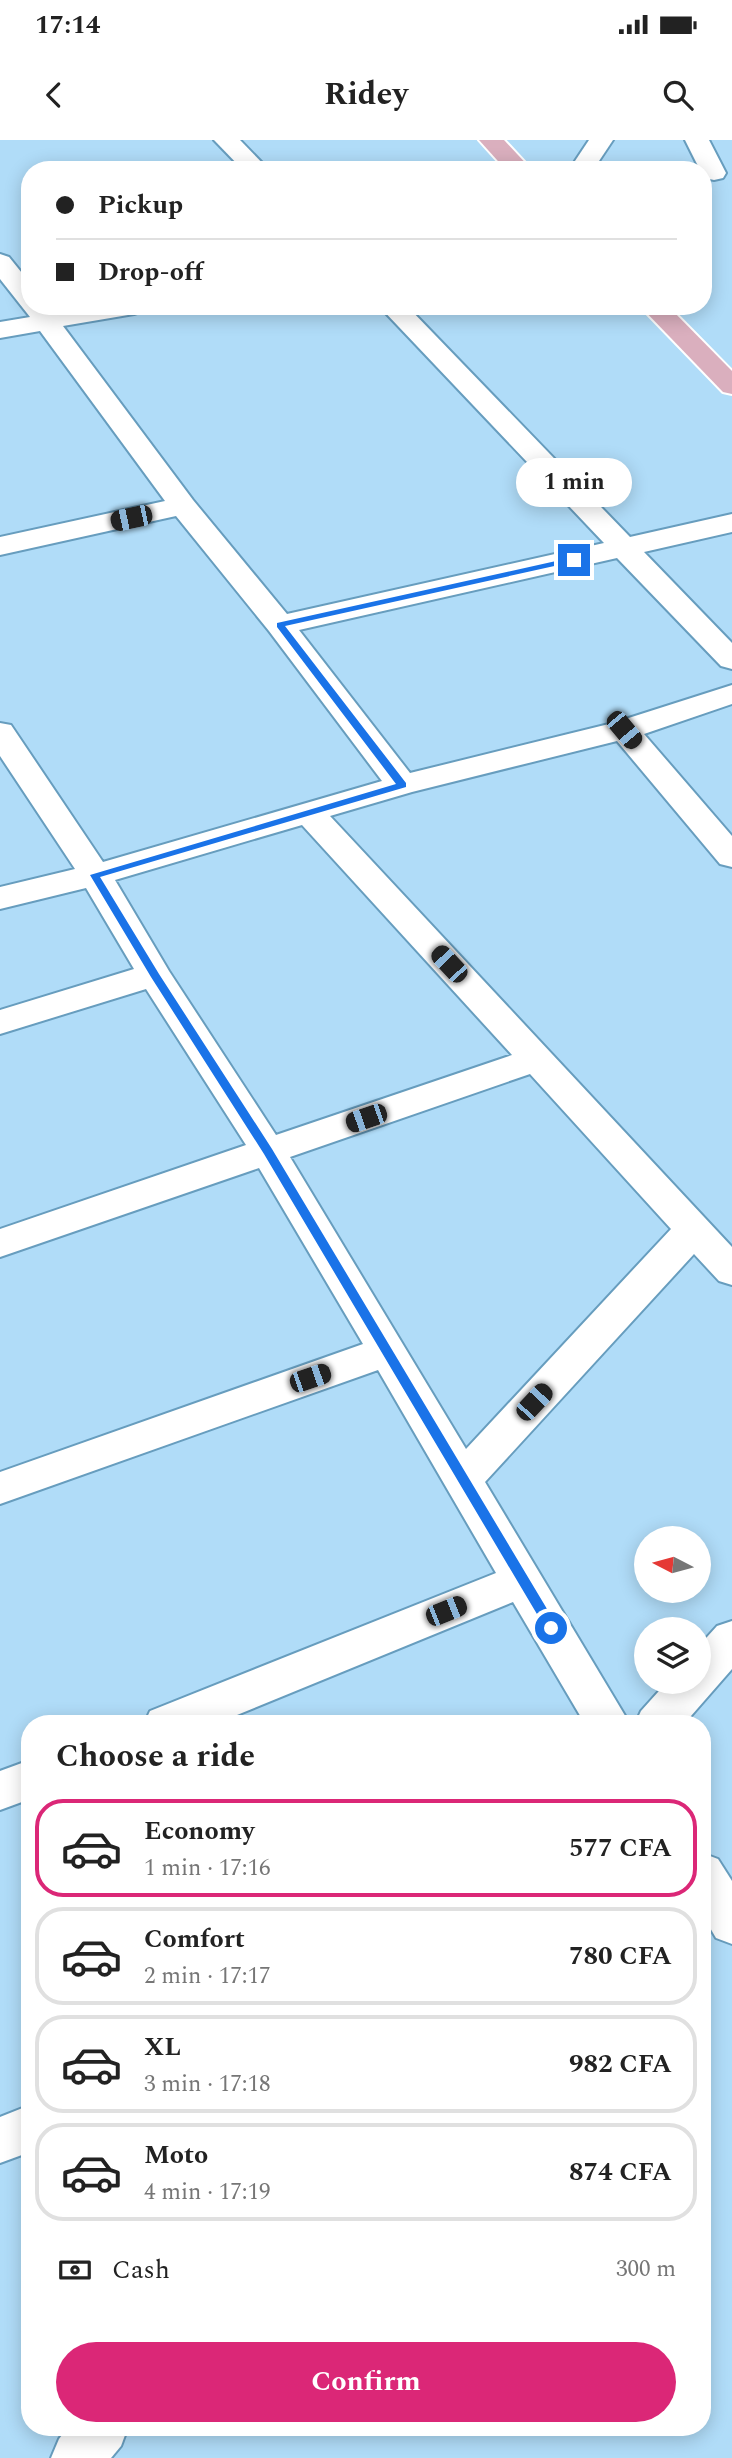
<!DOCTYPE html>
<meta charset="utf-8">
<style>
body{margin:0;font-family:Spectral,serif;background:#f2f2f2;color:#222;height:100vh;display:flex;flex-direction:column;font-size:26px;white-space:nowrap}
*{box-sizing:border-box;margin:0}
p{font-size:23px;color:#767676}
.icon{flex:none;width:38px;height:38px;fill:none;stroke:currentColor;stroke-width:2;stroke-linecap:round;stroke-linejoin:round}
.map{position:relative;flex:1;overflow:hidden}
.details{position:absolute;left:21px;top:1575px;width:690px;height:721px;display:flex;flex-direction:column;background:#fff;border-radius:28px;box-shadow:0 4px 18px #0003}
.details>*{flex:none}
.hud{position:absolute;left:21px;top:21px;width:691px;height:154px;border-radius:28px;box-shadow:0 4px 18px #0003;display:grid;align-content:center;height:154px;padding:0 35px;background:#fff}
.needle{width:46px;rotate:276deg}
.fabs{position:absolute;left:634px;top:1386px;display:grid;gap:14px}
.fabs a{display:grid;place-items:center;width:77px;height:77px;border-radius:50%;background:#fff;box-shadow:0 4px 18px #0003;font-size:35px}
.end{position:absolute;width:32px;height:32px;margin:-16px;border:9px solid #1a73e8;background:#fff;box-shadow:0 0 0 4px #fff}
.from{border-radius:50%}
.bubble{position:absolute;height:49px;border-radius:24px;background:#fff;box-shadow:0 4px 18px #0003;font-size:23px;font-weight:700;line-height:49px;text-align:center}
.car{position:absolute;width:21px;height:42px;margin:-21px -10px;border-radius:9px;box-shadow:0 0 5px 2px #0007;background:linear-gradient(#222 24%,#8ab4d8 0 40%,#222 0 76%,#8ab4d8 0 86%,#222 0)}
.hud b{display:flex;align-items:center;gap:24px;height:66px;font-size:26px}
.hud b+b{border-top:2px solid #e0e0e0}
.hud i{width:18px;height:18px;background:#222}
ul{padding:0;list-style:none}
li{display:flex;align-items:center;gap:21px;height:98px;margin:0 14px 10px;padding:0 21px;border:4px solid #e0e0e0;border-radius:28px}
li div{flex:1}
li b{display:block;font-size:26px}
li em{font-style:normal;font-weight:700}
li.current{border-color:#db2777}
li>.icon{width:63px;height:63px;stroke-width:1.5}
h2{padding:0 35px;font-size:32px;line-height:84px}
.pay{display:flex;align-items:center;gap:18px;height:77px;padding:0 35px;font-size:26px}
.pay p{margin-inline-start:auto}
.primary-button{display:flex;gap:14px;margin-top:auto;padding:14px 35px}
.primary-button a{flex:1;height:80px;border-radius:42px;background:#db2777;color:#fff;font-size:28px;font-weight:700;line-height:80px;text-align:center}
.status{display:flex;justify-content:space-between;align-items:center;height:49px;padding:0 35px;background:#fff;direction:ltr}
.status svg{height:19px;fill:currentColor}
header{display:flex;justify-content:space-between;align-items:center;height:91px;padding:0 35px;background:#fff;font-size:32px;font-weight:700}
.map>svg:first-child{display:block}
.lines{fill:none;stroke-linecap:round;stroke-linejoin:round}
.minor-casing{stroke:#679dbe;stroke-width:4}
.major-casing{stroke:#fff;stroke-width:4}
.minor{fill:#fff;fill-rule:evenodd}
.major{fill:#daafbe;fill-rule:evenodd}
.route{fill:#1a73e8}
</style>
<div class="status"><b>17:14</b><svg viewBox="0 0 49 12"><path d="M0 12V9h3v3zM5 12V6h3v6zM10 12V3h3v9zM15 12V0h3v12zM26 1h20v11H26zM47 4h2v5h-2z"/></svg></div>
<header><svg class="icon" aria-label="back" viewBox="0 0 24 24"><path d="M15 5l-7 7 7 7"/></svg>Ridey<svg class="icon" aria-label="search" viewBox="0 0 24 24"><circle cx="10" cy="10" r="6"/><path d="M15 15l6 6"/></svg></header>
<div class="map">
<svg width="732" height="2318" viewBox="0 0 732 2318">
<rect width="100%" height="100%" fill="#b0dcf8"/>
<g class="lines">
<!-- minor casing -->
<g class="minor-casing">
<g id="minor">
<path d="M 214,0 L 240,0 L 269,30 L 243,30 Z"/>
<path d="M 589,0 L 613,0 L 593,30 L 569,30 Z"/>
<path d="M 685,0 L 709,0 L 726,33 L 723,38 L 714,40 L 705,38 L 704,30 L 700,30 Z"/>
<path d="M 0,114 L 9,117 L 30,143 L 30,166 L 48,166 L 53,173 L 89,166 L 147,166 L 143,171 L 134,174 L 63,186 L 193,360 L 287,474 L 604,403 L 379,166 L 407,166 L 630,397 L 732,374 L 732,392 L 644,412 L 732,503 L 732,529 L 721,526 L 617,418 L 299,490 L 410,633 L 613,583 L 732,545 L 732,564 L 644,594 L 732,696 L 732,727 L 720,724 L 617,601 L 412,652 L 330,676 L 732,1107 L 732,1145 L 719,1141 L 694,1114 L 485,1342 L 630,1584 L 585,1584 L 513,1462 L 215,1584 L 144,1584 L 150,1571 L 496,1433 L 378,1230 L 0,1364 L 0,1332 L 363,1204 L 259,1028 L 0,1117 L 0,1089 L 246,1005 L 146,849 L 0,894 L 0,870 L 134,829 L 86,748 L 0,769 L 0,747 L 75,729 L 0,616 L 0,583 L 11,585 L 103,722 L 382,641 L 269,491 L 176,376 L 0,415 L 0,397 L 165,361 L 40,191 L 0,198 L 0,182 L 30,177 L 0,139 ZM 302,685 L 512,915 L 276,995 L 169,831 L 115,740 ZM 530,934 L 671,1089 L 466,1309 L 290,1017 Z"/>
<path d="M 732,1481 L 732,1529 L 684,1584 L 635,1584 L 641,1571 L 667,1542 L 698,1542 L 698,1507 L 717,1486 Z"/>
<path d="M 30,1620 L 30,1659 L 0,1670 L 0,1631 Z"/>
<path d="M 702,1713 L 718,1719 L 732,1741 L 732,1804 L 716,1798 L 702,1774 Z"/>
<path d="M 30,1965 L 30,2012 L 0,2023 L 0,1977 Z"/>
<path d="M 68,2287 L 128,2287 L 121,2306 L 111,2318 L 51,2318 L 59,2299 Z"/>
</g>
</g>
<!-- major casing -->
<g class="major-casing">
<g id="major">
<path d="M 479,0 L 504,0 L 532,30 L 506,30 Z"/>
<path d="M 640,166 L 668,166 L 732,231 L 732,254 L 723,252 Z"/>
</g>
</g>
<!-- minor -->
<use href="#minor" class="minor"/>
<!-- major -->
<use href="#major" class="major"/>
</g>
<!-- route -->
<path class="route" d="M 574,417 L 577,421 L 285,486 L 406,643 L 406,647 L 100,737 L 159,834 L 272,1009 L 556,1484 L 556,1491 L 547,1491 L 264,1014 L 151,837 L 90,735 L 396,644 L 277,487 L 277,483 Z"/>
</svg>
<div class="fabs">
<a><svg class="needle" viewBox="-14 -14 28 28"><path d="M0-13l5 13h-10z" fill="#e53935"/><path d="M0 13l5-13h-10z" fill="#767676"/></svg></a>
<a><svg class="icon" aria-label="layers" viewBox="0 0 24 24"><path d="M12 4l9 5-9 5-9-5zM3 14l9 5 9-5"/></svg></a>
</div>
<i class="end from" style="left:551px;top:1488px"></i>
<i class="end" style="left:574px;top:420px"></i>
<div class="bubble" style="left:516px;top:318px;width:116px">1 min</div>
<i class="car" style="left:131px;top:378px;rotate:258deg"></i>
<i class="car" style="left:624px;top:590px;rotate:140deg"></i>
<i class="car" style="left:449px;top:824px;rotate:317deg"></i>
<i class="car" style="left:366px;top:978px;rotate:251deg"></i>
<i class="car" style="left:310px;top:1238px;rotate:71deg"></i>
<i class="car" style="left:534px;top:1262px;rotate:43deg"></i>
<i class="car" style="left:446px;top:1471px;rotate:68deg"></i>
<div class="hud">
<b><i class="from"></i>Pickup</b>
<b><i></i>Drop-off</b>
</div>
<section class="details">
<h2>Choose a ride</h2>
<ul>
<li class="current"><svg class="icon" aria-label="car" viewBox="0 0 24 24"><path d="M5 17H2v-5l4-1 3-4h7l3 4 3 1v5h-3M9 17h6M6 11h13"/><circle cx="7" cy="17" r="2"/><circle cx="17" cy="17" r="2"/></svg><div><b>Economy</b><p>1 min · 17:16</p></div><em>577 CFA</em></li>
<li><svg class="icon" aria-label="car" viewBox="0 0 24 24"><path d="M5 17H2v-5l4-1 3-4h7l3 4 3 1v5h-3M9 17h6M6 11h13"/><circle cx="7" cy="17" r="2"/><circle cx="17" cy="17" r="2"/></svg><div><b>Comfort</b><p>2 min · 17:17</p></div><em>780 CFA</em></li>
<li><svg class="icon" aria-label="car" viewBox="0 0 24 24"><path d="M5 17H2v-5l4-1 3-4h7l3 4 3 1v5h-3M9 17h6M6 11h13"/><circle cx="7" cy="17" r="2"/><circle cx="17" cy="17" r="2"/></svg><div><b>XL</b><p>3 min · 17:18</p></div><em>982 CFA</em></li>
<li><svg class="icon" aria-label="car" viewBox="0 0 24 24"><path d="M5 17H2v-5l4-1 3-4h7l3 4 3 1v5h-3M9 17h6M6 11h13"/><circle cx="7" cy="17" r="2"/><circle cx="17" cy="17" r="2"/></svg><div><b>Moto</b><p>4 min · 17:19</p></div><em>874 CFA</em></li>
</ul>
<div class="pay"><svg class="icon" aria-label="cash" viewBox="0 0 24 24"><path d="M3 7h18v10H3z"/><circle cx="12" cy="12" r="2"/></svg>Cash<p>300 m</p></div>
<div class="primary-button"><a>Confirm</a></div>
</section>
</div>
